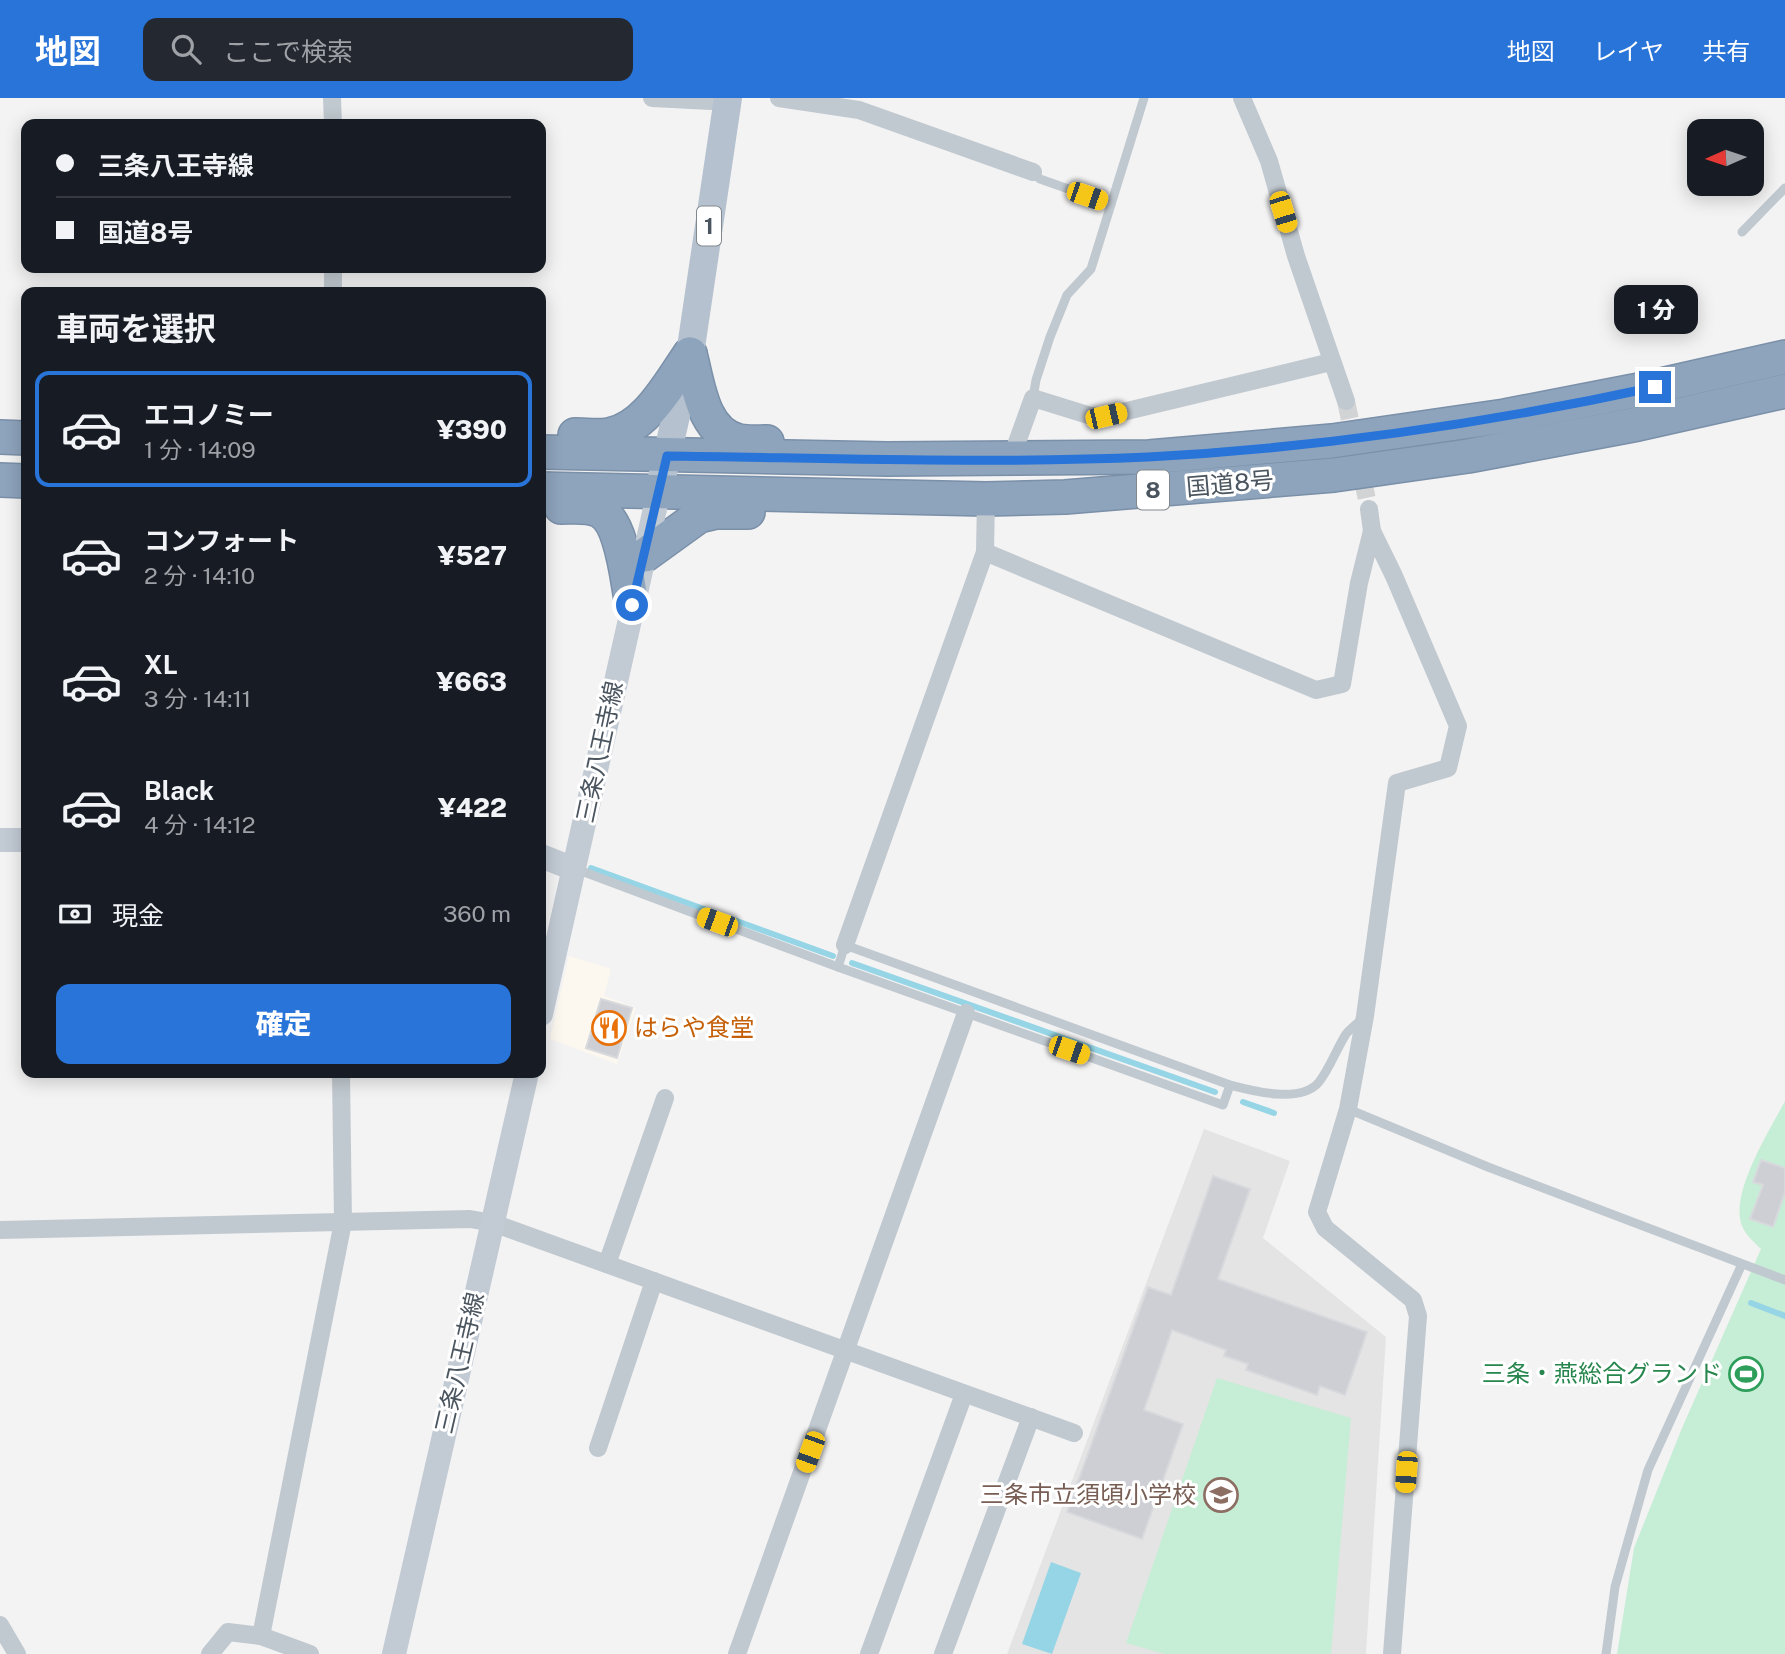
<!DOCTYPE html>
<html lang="ja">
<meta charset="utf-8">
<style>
body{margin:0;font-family:"Public Sans","Noto Sans JP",sans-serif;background:#242831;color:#f1f3f6;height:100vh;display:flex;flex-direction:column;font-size:26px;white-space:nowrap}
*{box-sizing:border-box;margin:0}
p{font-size:23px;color:#9ea1a6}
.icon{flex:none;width:38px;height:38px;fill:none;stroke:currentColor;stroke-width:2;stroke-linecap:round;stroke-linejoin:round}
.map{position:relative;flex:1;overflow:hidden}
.drawer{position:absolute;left:21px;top:189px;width:525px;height:791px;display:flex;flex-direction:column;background:#171b24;border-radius:14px;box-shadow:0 4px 18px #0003}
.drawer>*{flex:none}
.guide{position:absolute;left:21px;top:21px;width:525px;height:154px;border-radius:14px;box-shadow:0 4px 18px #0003;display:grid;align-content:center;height:154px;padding:0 35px;background:#171b24}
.needle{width:46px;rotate:267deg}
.tools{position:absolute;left:1687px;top:21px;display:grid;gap:14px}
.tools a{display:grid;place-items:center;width:77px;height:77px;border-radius:14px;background:#171b24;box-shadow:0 4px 18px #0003;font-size:35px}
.end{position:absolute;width:32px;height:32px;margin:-16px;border:9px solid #2974d8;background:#fff;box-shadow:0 0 0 4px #fff}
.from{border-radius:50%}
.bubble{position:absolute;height:49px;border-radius:14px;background:#171b24;box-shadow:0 4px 18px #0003;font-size:23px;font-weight:800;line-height:49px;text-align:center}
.car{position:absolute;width:21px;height:42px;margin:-21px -10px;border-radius:9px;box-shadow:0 0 5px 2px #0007;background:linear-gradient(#f5c518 24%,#345 0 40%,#f5c518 0 76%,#345 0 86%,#f5c518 0)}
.guide b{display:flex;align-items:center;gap:24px;height:66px;font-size:26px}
.guide b+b{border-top:2px solid #363941}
.guide i{width:18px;height:18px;background:#f1f3f6}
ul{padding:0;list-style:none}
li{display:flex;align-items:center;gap:21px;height:116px;margin:0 14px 10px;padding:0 21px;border:4px solid transparent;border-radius:14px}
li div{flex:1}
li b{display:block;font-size:26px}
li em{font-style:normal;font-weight:800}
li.current{border-color:#2974d8}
li>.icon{width:63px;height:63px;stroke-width:1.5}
h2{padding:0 35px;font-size:32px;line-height:84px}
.pay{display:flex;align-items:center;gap:18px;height:77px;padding:0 35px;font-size:26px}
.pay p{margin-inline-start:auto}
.primary-button{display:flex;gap:14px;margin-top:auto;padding:14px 35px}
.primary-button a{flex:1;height:80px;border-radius:14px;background:#2974d8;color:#fff;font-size:28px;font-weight:800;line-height:80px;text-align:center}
header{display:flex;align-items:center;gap:42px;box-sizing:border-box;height:98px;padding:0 35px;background:#2974d8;color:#fff}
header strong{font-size:33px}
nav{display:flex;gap:38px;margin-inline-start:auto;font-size:24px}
.search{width:490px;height:63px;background:#242831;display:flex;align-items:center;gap:18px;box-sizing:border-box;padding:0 24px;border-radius:14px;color:#9ea1a6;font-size:26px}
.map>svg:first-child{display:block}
.commercial{fill:#fcf8ef}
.education{fill:#e5e4e4}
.green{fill:#c6edd5}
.water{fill:#96d5e6}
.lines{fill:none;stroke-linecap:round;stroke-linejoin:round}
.stream{stroke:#96d5e6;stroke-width:6}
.building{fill:#cdcfd4;stroke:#d7d9dd;stroke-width:2}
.street-tunnel{stroke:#d2d3d5;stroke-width:18;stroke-dasharray:18 9;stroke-linecap:butt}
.highway-casing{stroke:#7a8fa8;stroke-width:36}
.lane{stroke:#c1c9d0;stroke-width:9}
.street{stroke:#c1c9d0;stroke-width:18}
.secondary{stroke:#c2cad4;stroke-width:24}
.primary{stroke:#b5c1ce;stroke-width:28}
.highway{stroke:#8ea4bc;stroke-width:33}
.route{stroke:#2974d8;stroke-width:9}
.labels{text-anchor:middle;stroke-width:6;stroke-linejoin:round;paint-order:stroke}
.shield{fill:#fff;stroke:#81888f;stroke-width:2}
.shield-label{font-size:23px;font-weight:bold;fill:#4b555f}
.street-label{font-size:24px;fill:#4b555f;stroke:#fff}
.food-label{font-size:24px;fill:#c56008;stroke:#fff;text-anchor:start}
.leisure-label{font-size:24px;fill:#27864d;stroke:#fff;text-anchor:end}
.education-label{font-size:24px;fill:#785e54;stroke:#fff;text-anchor:end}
</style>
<header>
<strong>地図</strong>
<div class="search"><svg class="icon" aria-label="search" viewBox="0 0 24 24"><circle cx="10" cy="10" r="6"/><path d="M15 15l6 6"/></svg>ここで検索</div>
<nav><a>地図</a><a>レイヤ</a><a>共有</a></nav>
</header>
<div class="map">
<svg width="1785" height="1556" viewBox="0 0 1785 1556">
<rect width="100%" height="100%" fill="#f4f3f3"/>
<!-- commercial -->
<path class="commercial" d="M 569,858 L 611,871 L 604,898 L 636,910 L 617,966 L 550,941 Z"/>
<!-- education -->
<path class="education" d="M 1204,1031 L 1290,1063 L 1263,1140 L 1386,1239 L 1366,1556 L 1007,1556 Z"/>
<!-- green -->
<g class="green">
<path d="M 1785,1003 L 1785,1556 L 1617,1556 L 1634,1450 L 1682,1330 L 1761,1151 C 1755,1145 1746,1137 1743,1130 C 1727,1099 1770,1032 1785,1003 Z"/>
<path d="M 1217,1280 L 1351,1320 L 1331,1556 L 1165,1556 L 1126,1545 Z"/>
</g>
<!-- water -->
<path class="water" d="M 1051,1464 L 1081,1475 L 1052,1556 L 1022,1546 Z"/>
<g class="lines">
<!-- stream -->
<g class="stream">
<path d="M 591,770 L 833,858"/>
<path d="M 852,865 L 1215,994"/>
<path d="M 1243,1004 L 1274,1015"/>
<path d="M 1751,1205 L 1785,1218"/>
</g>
</g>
<!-- building -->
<g class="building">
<path d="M 601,901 L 632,910 L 617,960 L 586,950 Z"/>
<path d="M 1761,1062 L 1785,1070 L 1785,1094 L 1773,1129 L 1750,1121 L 1763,1087 L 1753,1084 Z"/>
<path d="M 1213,1078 L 1250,1091 L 1218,1181 L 1367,1234 L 1345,1297 L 1320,1288 L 1317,1297 L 1246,1272 L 1248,1266 L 1224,1258 L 1226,1252 L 1172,1232 L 1144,1312 L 1183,1326 L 1142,1441 L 1067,1414 L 1148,1189 L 1171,1197 Z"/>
</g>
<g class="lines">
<!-- street-tunnel -->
<path class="street-tunnel" d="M 1346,303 L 1369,411"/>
<!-- highway casing -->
<g class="highway-casing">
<g id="highway">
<path d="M 690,256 C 698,285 702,335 739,343 C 748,345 758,344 767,344"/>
<path d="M 575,337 C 586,337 598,339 609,337 C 647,330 670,284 690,256"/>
<path d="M 0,339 L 26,340"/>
<path d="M 541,354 L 887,361 L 1149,359 L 1332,343 L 1505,318 L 1634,293 L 1785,259"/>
<path d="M 0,382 L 26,383"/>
<path d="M 541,391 L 986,401 L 1065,399 L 1334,377 L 1468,358 L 1638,326 L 1785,293"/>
<path d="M 561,409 C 573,409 589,407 600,413 C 623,425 627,483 632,507"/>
<path d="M 645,457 L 699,418 L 716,414 L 748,414"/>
</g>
</g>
<!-- lane -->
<g class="lane">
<path d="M 1033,74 L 1040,81 L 1111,106"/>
<path d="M 1742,134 L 1785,90"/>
<path d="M 1033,300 L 1036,282 L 1050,239 L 1067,197 L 1091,171 L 1144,0"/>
<path d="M 576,771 L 838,869 L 1223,1007 L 1230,987"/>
<path d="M 838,869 L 845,847 L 1230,987 C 1253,993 1301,1006 1319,984 C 1330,970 1336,952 1346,936 C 1350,931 1357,926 1362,921"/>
<path d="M 1348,1011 L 1488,1069 L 1785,1182"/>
<path d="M 1606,1556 L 1615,1489 L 1648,1372 L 1742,1166"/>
</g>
<!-- street -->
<g class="street">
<path d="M 332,0 L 333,26"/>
<path d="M 652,0 L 711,3 L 716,0"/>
<path d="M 779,0 L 859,12 L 1033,74"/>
<path d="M 1242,0 L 1269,63 L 1296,158 L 1346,303"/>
<path d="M 333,170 L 333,194"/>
<path d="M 1011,361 L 1033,300 L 1091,318 L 1106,318 L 1331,264"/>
<path d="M 1369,411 L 1372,433 L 1394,478 L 1458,628 L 1448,670 L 1397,685 L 1365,918 L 1348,1011 L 1317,1114 L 1325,1130 L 1413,1202 L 1418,1218 L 1392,1556"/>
<path d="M 985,454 L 1316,592 L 1342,586 L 1359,485 L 1372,433"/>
<path d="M 845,847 L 985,454 L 986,401"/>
<path d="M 0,1132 L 470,1121 L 493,1125 L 1074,1335"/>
<path d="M 607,1166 L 665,1000"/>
<path d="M 598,1350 L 654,1183"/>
<path d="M 0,1527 L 17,1556"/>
<path d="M 261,1538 L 343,1124 L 341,975"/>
<path d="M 210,1556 L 228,1534 L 261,1538 L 310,1556"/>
<path d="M 737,1556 L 966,915"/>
<path d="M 869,1556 L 964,1296"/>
<path d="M 943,1556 L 1031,1319"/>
</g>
<!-- secondary -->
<g class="secondary">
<path d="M 0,742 L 26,742"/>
<path d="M 541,758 L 574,771"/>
<path d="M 541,916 L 659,393"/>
<path d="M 394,1556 L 527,975"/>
</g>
<!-- primary -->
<path class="primary" d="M 659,393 L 690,256 L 728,0"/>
<!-- highway -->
<use href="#highway" class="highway"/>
</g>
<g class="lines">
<!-- route -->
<path class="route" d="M 632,507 L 667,358 C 827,360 988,366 1148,359 C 1318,350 1489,325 1655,289"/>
</g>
<!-- icons -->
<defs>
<g id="restaurant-ring" transform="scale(1.75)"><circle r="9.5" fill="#fff" stroke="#e8710a" stroke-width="1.5"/><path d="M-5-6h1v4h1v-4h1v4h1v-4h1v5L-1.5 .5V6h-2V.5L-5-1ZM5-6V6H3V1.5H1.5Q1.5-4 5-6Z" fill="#e8710a"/></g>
<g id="stadium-ring" transform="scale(1.75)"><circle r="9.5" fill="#fff" stroke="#2e9e5b" stroke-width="1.5"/><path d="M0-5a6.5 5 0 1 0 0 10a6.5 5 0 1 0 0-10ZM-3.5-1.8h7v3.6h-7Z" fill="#2e9e5b"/></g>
<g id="school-ring" transform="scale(1.75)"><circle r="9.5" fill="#fff" stroke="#8d6e63" stroke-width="1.5"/><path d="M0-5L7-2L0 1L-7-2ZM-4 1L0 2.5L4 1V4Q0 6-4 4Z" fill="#8d6e63"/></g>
</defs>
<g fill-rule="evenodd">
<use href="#restaurant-ring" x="609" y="930"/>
<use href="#stadium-ring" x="1746" y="1276"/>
<use href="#school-ring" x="1221" y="1397"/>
</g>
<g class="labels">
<!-- shield labels -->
<g class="shield">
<rect x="697" y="108.5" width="24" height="39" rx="5"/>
<rect x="1137" y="372.5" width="32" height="39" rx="5"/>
</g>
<g class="shield-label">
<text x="709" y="136">1</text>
<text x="1153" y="400">8</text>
</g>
<!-- street labels -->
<g class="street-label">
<text transform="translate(1230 386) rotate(-5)" y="8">国道8号</text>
<text transform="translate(600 654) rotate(-78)" y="8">三条八王寺線</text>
<text transform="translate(460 1265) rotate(-77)" y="8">三条八王寺線</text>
</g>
<!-- food labels -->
<g class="food-label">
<text x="634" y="938">はらや食堂</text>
</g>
<!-- leisure labels -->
<g class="leisure-label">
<text x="1722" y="1284">三条・燕総合グランド</text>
</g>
<!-- education labels -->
<g class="education-label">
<text x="1196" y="1405">三条市立須頃小学校</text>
</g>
</g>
</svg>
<div class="tools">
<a><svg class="needle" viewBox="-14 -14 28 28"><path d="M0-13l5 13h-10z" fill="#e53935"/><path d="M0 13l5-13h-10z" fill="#9ea1a6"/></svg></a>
</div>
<i class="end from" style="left:632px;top:507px"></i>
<i class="end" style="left:1655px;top:289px"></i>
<div class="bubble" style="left:1614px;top:187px;width:84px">1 分</div>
<i class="car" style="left:1087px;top:98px;rotate:109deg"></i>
<i class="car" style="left:1283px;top:114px;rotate:163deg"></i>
<i class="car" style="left:1106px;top:318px;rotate:77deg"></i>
<i class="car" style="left:717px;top:824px;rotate:290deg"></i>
<i class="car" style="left:1069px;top:952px;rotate:109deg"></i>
<i class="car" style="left:810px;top:1354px;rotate:200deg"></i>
<i class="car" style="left:1406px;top:1374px;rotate:184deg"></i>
<div class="guide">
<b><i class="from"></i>三条八王寺線</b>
<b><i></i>国道8号</b>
</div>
<section class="drawer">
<h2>車両を選択</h2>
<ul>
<li class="current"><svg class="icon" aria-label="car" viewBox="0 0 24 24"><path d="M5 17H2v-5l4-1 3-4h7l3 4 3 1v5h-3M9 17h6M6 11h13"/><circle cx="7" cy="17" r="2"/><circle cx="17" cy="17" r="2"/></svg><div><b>エコノミー</b><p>1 分 · 14:09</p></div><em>¥390</em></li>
<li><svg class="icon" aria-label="car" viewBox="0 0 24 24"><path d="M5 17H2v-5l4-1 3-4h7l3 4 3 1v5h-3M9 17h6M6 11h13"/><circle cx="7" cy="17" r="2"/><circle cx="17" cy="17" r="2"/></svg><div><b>コンフォート</b><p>2 分 · 14:10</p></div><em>¥527</em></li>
<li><svg class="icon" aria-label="car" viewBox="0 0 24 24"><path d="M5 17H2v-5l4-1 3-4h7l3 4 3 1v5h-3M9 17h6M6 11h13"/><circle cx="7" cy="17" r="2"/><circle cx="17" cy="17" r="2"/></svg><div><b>XL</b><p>3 分 · 14:11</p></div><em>¥663</em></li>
<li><svg class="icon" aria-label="car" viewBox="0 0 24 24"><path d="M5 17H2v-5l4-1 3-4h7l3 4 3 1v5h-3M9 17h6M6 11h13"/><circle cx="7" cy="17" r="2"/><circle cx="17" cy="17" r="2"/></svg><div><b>Black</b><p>4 分 · 14:12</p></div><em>¥422</em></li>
</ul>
<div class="pay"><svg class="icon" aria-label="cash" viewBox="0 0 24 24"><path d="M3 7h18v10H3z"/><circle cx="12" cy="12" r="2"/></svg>現金<p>360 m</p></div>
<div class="primary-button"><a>確定</a></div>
</section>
</div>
